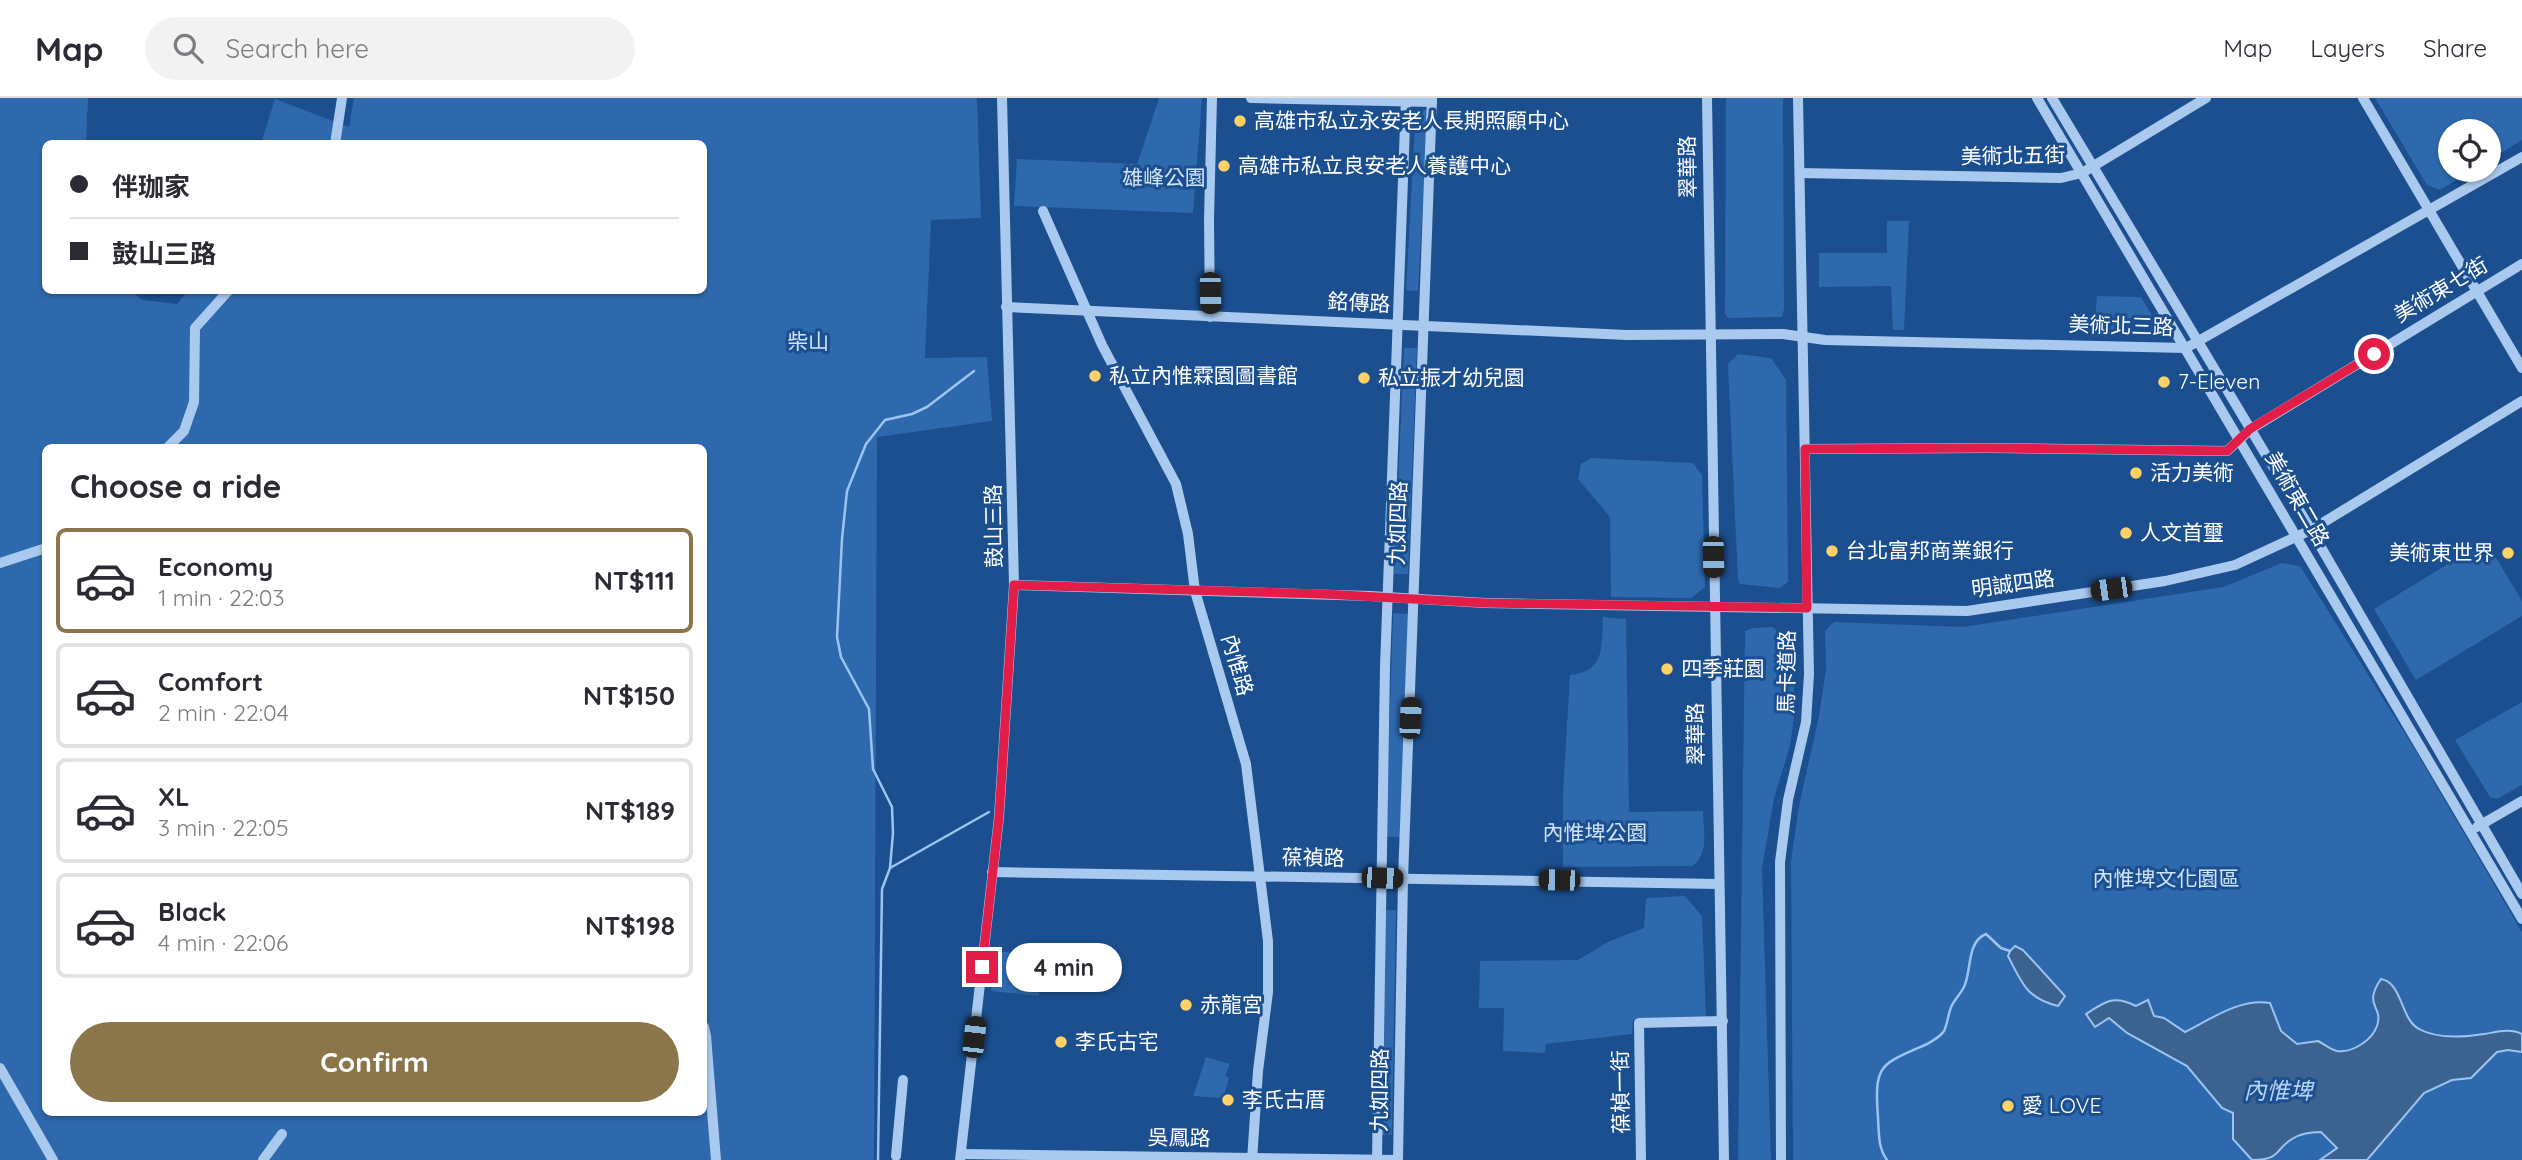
<!DOCTYPE html>
<meta charset="utf-8">
<style>
body{margin:0;font-family:Quicksand,"Noto Sans TC",sans-serif;background:#f2f2f3;color:#2b2b33;height:100vh;display:flex;flex-direction:column;font-size:26px;white-space:nowrap}
*{box-sizing:border-box;margin:0}
p{font-size:23px;color:#7c7c81}
.icon{flex:none;width:38px;height:38px;fill:none;stroke:currentColor;stroke-width:2;stroke-linecap:round;stroke-linejoin:round}
.map{position:relative;flex:1;overflow:hidden}
.drawer{position:absolute;left:42px;top:346px;width:665px;height:672px;display:flex;flex-direction:column;background:#fff;border-radius:10px;box-shadow:0 2px 5px #0004}
.drawer>*{flex:none}
.banner{position:absolute;left:42px;top:42px;width:665px;height:154px;border-radius:10px;box-shadow:0 2px 5px #0004;display:grid;align-content:center;height:154px;padding:0 28px;background:#fff}
.buttons{position:absolute;left:2438px;top:21px;display:grid;gap:14px}
.buttons a{display:grid;place-items:center;width:63px;height:63px;border-radius:50%;background:#fff;box-shadow:0 2px 5px #0004;font-size:35px}
.end{position:absolute;width:32px;height:32px;margin:-16px;border:9px solid #e11d48;background:#fff;box-shadow:0 0 0 4px #fff}
.from{border-radius:50%}
.bubble{position:absolute;height:49px;border-radius:24px;background:#fff;box-shadow:0 2px 5px #0004;font-size:23px;font-weight:700;line-height:49px;text-align:center}
.car{position:absolute;width:21px;height:42px;margin:-21px -10px;border-radius:9px;box-shadow:0 0 5px 2px #0007;background:linear-gradient(#222 24%,#8ab4d8 0 40%,#222 0 76%,#8ab4d8 0 86%,#222 0)}
.banner b{display:flex;align-items:center;gap:24px;height:66px;font-size:26px}
.banner b+b{border-top:2px solid #e1e1e2}
.banner i{width:18px;height:18px;background:#2b2b33}
ul{padding:0;list-style:none}
li{display:flex;align-items:center;gap:21px;height:105px;margin:0 14px 10px;padding:0 14px;border:4px solid #e1e1e2;border-radius:10px}
li div{flex:1}
li b{display:block;font-size:26px}
li em{font-style:normal;font-weight:700}
li.selected{border-color:#8a764a}
li>.icon{width:63px;height:63px;stroke-width:1.5}
h2{padding:0 28px;font-size:32px;line-height:84px}
.action{display:flex;gap:14px;margin-top:auto;padding:14px 28px}
.action a{flex:1;height:80px;border-radius:42px;background:#8a764a;color:#fff;font-size:28px;font-weight:700;line-height:80px;text-align:center}
header{display:flex;align-items:center;gap:42px;box-sizing:border-box;height:98px;padding:0 35px;background:#fff;border-bottom:2px solid #e1e1e2}
header strong{font-size:33px}
nav{display:flex;gap:38px;margin-inline-start:auto;font-size:24px}
.search{width:490px;height:63px;background:#f2f2f3;display:flex;align-items:center;gap:18px;box-sizing:border-box;padding:0 24px;border-radius:38px;color:#7c7c81;font-size:26px}
.map>svg:first-child{display:block}
.green{fill:#2e69ad;fill-rule:evenodd}
.water{fill:#3c6290;stroke:#9cc4f0;stroke-width:2}
.lines{fill:none;stroke-linecap:round;stroke-linejoin:round}
.stream{stroke:#9cc4f0;stroke-width:2.5}
.minor{stroke:#a9c9ee;stroke-width:10}
.route{stroke:#e11d48;stroke-width:9}
.poi-dot{fill:#ffd166;stroke:#1b4f8f;stroke-width:2.5}
.labels{text-anchor:middle;stroke-width:6;stroke-linejoin:round;paint-order:stroke}
.poi-label{font-size:21px;fill:#fff;stroke:#1b4f8f;text-anchor:start}
.street-label{font-size:21px;fill:#fff;stroke:#1b4f8f}
.park-label{font-size:21px;fill:#cfe3fa;stroke:#1b4f8f}
.water-label{font-size:23px;font-style:italic;fill:#b5d3f5;stroke:#1b4f8f}
</style>
<header>
<strong>Map</strong>
<div class="search"><svg class="icon" aria-label="search" viewBox="0 0 24 24"><circle cx="10" cy="10" r="6"/><path d="M15 15l6 6"/></svg>Search here</div>
<nav><a>Map</a><a>Layers</a><a>Share</a></nav>
</header>
<div class="map">
<svg width="2522" height="1062" viewBox="0 0 2522 1062">
<rect width="100%" height="100%" fill="#1b4f8f"/>
<!-- green -->
<g class="green">
<path d="M 0,0 L 88,0 L 86,45 L 46,46 L 46,192 L 132,193 L 142,202 L 177,206 L 189,192 L 704,192 L 704,46 L 261,45 L 275,1 L 349,29 L 354,0 L 977,0 L 981,120 L 931,122 L 925,260 L 987,259 L 992,323 L 877,339 L 874,1062 L 0,1062 ZM 46,350 L 704,350 L 704,1015 L 46,1015 Z"/>
<path d="M 1159,0 L 1202,0 L 1193,115 L 1014,108 L 1017,61 L 1137,66 Z"/>
<path d="M 1726,0 L 1783,0 L 1784,211 L 1782,219 L 1728,220 L 1725,216 Z"/>
<path d="M 2375,0 L 2522,0 L 2522,42 L 2489,62 L 2488,33 L 2450,33 L 2450,72 L 2473,72 L 2440,92 L 2427,87 Z"/>
<path d="M 1416,11 L 1428,12 L 1418,193 L 1406,192 Z"/>
<path d="M 1887,123 L 1909,123 L 1904,232 L 1893,232 L 1891,188 L 1819,189 L 1819,155 L 1887,155 Z"/>
<path d="M 2097,198 L 2141,199 L 2159,229 L 2153,239 L 2094,235 Z"/>
<path d="M 1404,250 L 1417,250 L 1408,476 L 1394,476 Z"/>
<path d="M 1738,256 L 1771,260 L 1786,282 L 1788,484 L 1780,490 L 1740,486 L 1738,482 L 1728,266 Z"/>
<path d="M 1591,360 L 1693,365 L 1702,377 L 1705,489 L 1691,500 L 1611,499 L 1610,419 L 1578,381 L 1581,366 Z"/>
<path d="M 2486,443 L 2522,503 L 2522,518 L 2416,582 L 2374,511 Z"/>
<path d="M 2282,465 L 2300,468 L 2414,650 L 2522,834 L 2522,1062 L 1793,1062 L 1791,763 L 1799,708 L 1819,618 L 1826,571 L 1825,533 L 1834,524 L 1963,529 L 2223,489 Z"/>
<path d="M 1393,515 L 1408,516 L 1400,739 L 1386,739 Z"/>
<path d="M 1603,519 L 1626,521 L 1629,714 L 1703,713 C 1703,732 1710,756 1692,768 L 1563,769 L 1563,695 L 1570,577 C 1606,573 1601,549 1603,519 Z"/>
<path d="M 1773,529 L 1787,546 L 1793,569 L 1795,612 L 1790,648 L 1774,700 L 1762,771 L 1771,1062 L 1738,1062 L 1745,533 L 1753,530 Z"/>
<path d="M 2522,604 L 2522,687 L 2497,701 L 2490,699 L 2455,642 Z"/>
<path d="M 1685,798 L 1702,818 L 1706,919 L 1633,922 L 1632,936 L 1546,946 L 1545,955 L 1503,953 L 1504,910 L 1479,910 L 1480,863 L 1578,862 L 1610,843 L 1644,830 L 1646,800 Z"/>
<path d="M 1385,812 L 1396,812 L 1392,1037 L 1381,1037 Z"/>
<path d="M 995,853 L 1018,855 L 1042,865 L 1039,898 L 991,893 Z"/>
<path d="M 1206,959 L 1230,966 L 1225,978 L 1229,980 L 1223,1000 L 1193,998 Z"/>
</g>
<!-- water -->
<g class="water">
<path d="M 2015,848 L 2023,852 L 2065,898 L 2058,908 C 2026,900 2022,885 2008,858 L 2010,853 Z"/>
<path d="M 2381,881 C 2403,885 2400,921 2419,931 C 2437,941 2465,939 2484,936 C 2497,934 2510,930 2522,936 L 2522,954 L 2508,952 L 2497,954 L 2471,980 L 2452,982 L 2424,995 L 2367,1062 L 2320,1062 L 2337,1050 L 2321,1034 C 2311,1034 2301,1035 2292,1041 C 2274,1052 2281,1062 2252,1062 L 2233,1041 L 2233,1015 L 2222,1010 L 2187,968 L 2127,935 L 2109,920 L 2095,929 L 2086,916 C 2106,903 2114,897 2136,908 L 2148,902 L 2154,918 L 2164,920 L 2185,934 C 2211,921 2240,900 2270,905 L 2281,933 L 2297,946 L 2318,943 C 2324,946 2331,952 2337,953 C 2353,955 2372,942 2377,928 C 2384,907 2362,909 2381,881 Z"/>
</g>
<g class="lines">
<!-- stream -->
<g class="stream">
<path d="M 890,770 L 989,714"/>
<path d="M 878,1062 L 882,791 L 890,770 L 893,735 L 892,709 L 873,671 L 869,611 L 841,559 L 837,539 L 842,441 L 847,393 L 866,346 L 885,322 L 912,316 L 927,309 L 974,273"/>
<path d="M 1887,1062 C 1878,1050 1879,1035 1878,1020 C 1874,965 1880,967 1927,946 C 1934,942 1940,939 1944,933 C 1948,925 1948,915 1952,907 C 1956,900 1961,895 1964,889 C 1972,873 1966,844 1986,836 L 2001,850 L 2010,853"/>
</g>
<!-- minor -->
<g class="minor">
<path d="M 1251,0 L 1432,4"/>
<path d="M 1707,0 L 1724,1062"/>
<path d="M 2037,0 L 2522,821"/>
<path d="M 2052,0 L 2311,432 L 2522,796"/>
<path d="M 2363,0 L 2522,270"/>
<path d="M 335,46 L 342,0"/>
<path d="M 1800,75 L 2061,80 L 2082,75 L 2206,0"/>
<path d="M 1043,113 L 1102,247 L 1176,386 L 1188,436 L 1195,493 L 1246,666 L 1268,843 L 1268,894 L 1258,973 L 1252,1062"/>
<path d="M 1006,209 L 1627,237 L 1783,236 L 1825,242 L 2186,250 L 2522,59"/>
<path d="M 1210,219 L 1209,121 L 1212,0"/>
<path d="M 167,350 L 184,333 L 194,304 L 195,230 L 229,192"/>
<path d="M 1805,351 L 1989,350 L 2227,353 L 2251,331 L 2522,166"/>
<path d="M 0,465 L 46,450"/>
<path d="M 1014,487 L 1370,498 L 1485,505 L 1967,513 L 2165,483 L 2235,467 L 2311,432 L 2522,303"/>
<path d="M 2477,729 L 2522,703"/>
<path d="M 992,774 L 1718,786"/>
<path d="M 704,929 L 706,938 L 716,1062"/>
<path d="M 0,970 L 53,1062"/>
<path d="M 961,1056 L 1398,1062"/>
<path d="M 896,1058 L 903,982"/>
<path d="M 263,1062 L 282,1036"/>
<path d="M 960,1062 L 999,719 L 1014,487 L 1002,0"/>
<path d="M 1377,1062 L 1385,569 L 1406,0"/>
<path d="M 1398,1062 L 1403,781 L 1432,0"/>
<path d="M 1641,1062 L 1639,925 L 1723,923"/>
<path d="M 1781,1062 L 1780,764 L 1788,702 L 1806,624 L 1809,576 L 1798,0"/>
</g>
</g>
<g class="lines">
<!-- route -->
<path class="route" d="M 982,869 L 999,719 L 1014,487 L 1324,496 L 1485,505 L 1807,510 L 1805,351 L 1989,350 L 2227,353 L 2250,331 L 2374,256"/>
</g>
<!-- markers -->
<g class="poi-dot">
<circle cx="1240" cy="23" r="7"/>
<circle cx="1224" cy="68" r="7"/>
<circle cx="1095" cy="278" r="7"/>
<circle cx="1364" cy="280" r="7"/>
<circle cx="2164" cy="284" r="7"/>
<circle cx="2136" cy="375" r="7"/>
<circle cx="2126" cy="435" r="7"/>
<circle cx="1832" cy="453" r="7"/>
<circle cx="2508" cy="455" r="7"/>
<circle cx="1667" cy="571" r="7"/>
<circle cx="1186" cy="907" r="7"/>
<circle cx="1061" cy="944" r="7"/>
<circle cx="1228" cy="1002" r="7"/>
<circle cx="2008" cy="1008" r="7"/>
</g>
<g class="labels">
<!-- poi labels -->
<g class="poi-label">
<text x="1254" y="30">高雄市私立永安老人長期照顧中心</text>
<text x="1238" y="75">高雄市私立良安老人養護中心</text>
<text x="1109" y="285">私立內惟霖園圖書館</text>
<text x="1378" y="287">私立振才幼兒園</text>
<text x="2178" y="291">7-Eleven</text>
<text x="2150" y="382">活力美術</text>
<text x="2140" y="442">人文首璽</text>
<text x="1846" y="460">台北富邦商業銀行</text>
<text x="2494" y="462" text-anchor="end">美術東世界</text>
<text x="1681" y="578">四季莊園</text>
<text x="1200" y="914">赤龍宮</text>
<text x="1075" y="951">李氏古宅</text>
<text x="1242" y="1009">李氏古厝</text>
<text x="2022" y="1015">愛 LOVE</text>
</g>
<!-- street labels -->
<g class="street-label">
<text transform="translate(2013 58) rotate(-1)" y="7">美術北五街</text>
<text transform="translate(1688 69) rotate(-91)" y="7">翠華路</text>
<text transform="translate(2441 192) rotate(-31)" y="7">美術東七街</text>
<text transform="translate(1359 205) rotate(3)" y="7">銘傳路</text>
<text transform="translate(2121 228) rotate(2)" y="7">美術北三路</text>
<text transform="translate(2297 401) rotate(60)" y="7">美術東二路</text>
<text transform="translate(1398 425) rotate(-88)" y="7">九如四路</text>
<text transform="translate(994 428) rotate(-91)" y="7">鼓山三路</text>
<text transform="translate(2013 486) rotate(-8)" y="7">明誠四路</text>
<text transform="translate(1237 567) rotate(74)" y="7">內惟路</text>
<text transform="translate(1787 574) rotate(-89)" y="7">馬卡道路</text>
<text transform="translate(1696 636) rotate(-91)" y="7">翠華路</text>
<text transform="translate(1313 760) rotate(1)" y="7">葆禎路</text>
<text transform="translate(1380 992) rotate(-89)" y="7">九如四路</text>
<text transform="translate(1621 994) rotate(-91)" y="7">葆楨一街</text>
<text transform="translate(1179 1040) rotate(1)" y="7">吳鳳路</text>
</g>
<!-- park labels -->
<g class="park-label">
<text x="1164" y="87">雄峰公園</text>
<text x="808" y="251">柴山</text>
<text x="1595" y="742">內惟埤公園</text>
<text x="2166" y="788">內惟埤文化園區</text>
</g>
<!-- water labels -->
<g class="water-label">
<text x="2278" y="1001">內惟埤</text>
</g>
</g>
</svg>
<div class="buttons">
<a><svg class="icon" aria-label="locate" viewBox="0 0 24 24"><circle cx="12" cy="12" r="6"/><path d="M12 2v4M12 18v4M2 12h4M18 12h4"/></svg></a>
</div>
<i class="end from" style="left:2374px;top:256px"></i>
<i class="end" style="left:982px;top:869px"></i>
<div class="bubble" style="left:1006px;top:845px;width:116px">4 min</div>
<i class="car" style="left:1210px;top:195px;rotate:179deg"></i>
<i class="car" style="left:1713px;top:459px;rotate:179deg"></i>
<i class="car" style="left:2111px;top:491px;rotate:262deg"></i>
<i class="car" style="left:1410px;top:620px;rotate:3deg"></i>
<i class="car" style="left:1382px;top:780px;rotate:92deg"></i>
<i class="car" style="left:1559px;top:782px;rotate:271deg"></i>
<i class="car" style="left:974px;top:939px;rotate:6deg"></i>
<div class="banner">
<b><i class="from"></i>伴珈家</b>
<b><i></i>鼓山三路</b>
</div>
<section class="drawer">
<h2>Choose a ride</h2>
<ul>
<li class="selected"><svg class="icon" aria-label="car" viewBox="0 0 24 24"><path d="M5 17H2v-5l4-1 3-4h7l3 4 3 1v5h-3M9 17h6M6 11h13"/><circle cx="7" cy="17" r="2"/><circle cx="17" cy="17" r="2"/></svg><div><b>Economy</b><p>1 min · 22:03</p></div><em>NT$111</em></li>
<li><svg class="icon" aria-label="car" viewBox="0 0 24 24"><path d="M5 17H2v-5l4-1 3-4h7l3 4 3 1v5h-3M9 17h6M6 11h13"/><circle cx="7" cy="17" r="2"/><circle cx="17" cy="17" r="2"/></svg><div><b>Comfort</b><p>2 min · 22:04</p></div><em>NT$150</em></li>
<li><svg class="icon" aria-label="car" viewBox="0 0 24 24"><path d="M5 17H2v-5l4-1 3-4h7l3 4 3 1v5h-3M9 17h6M6 11h13"/><circle cx="7" cy="17" r="2"/><circle cx="17" cy="17" r="2"/></svg><div><b>XL</b><p>3 min · 22:05</p></div><em>NT$189</em></li>
<li><svg class="icon" aria-label="car" viewBox="0 0 24 24"><path d="M5 17H2v-5l4-1 3-4h7l3 4 3 1v5h-3M9 17h6M6 11h13"/><circle cx="7" cy="17" r="2"/><circle cx="17" cy="17" r="2"/></svg><div><b>Black</b><p>4 min · 22:06</p></div><em>NT$198</em></li>
</ul>
<div class="action"><a>Confirm</a></div>
</section>
</div>
